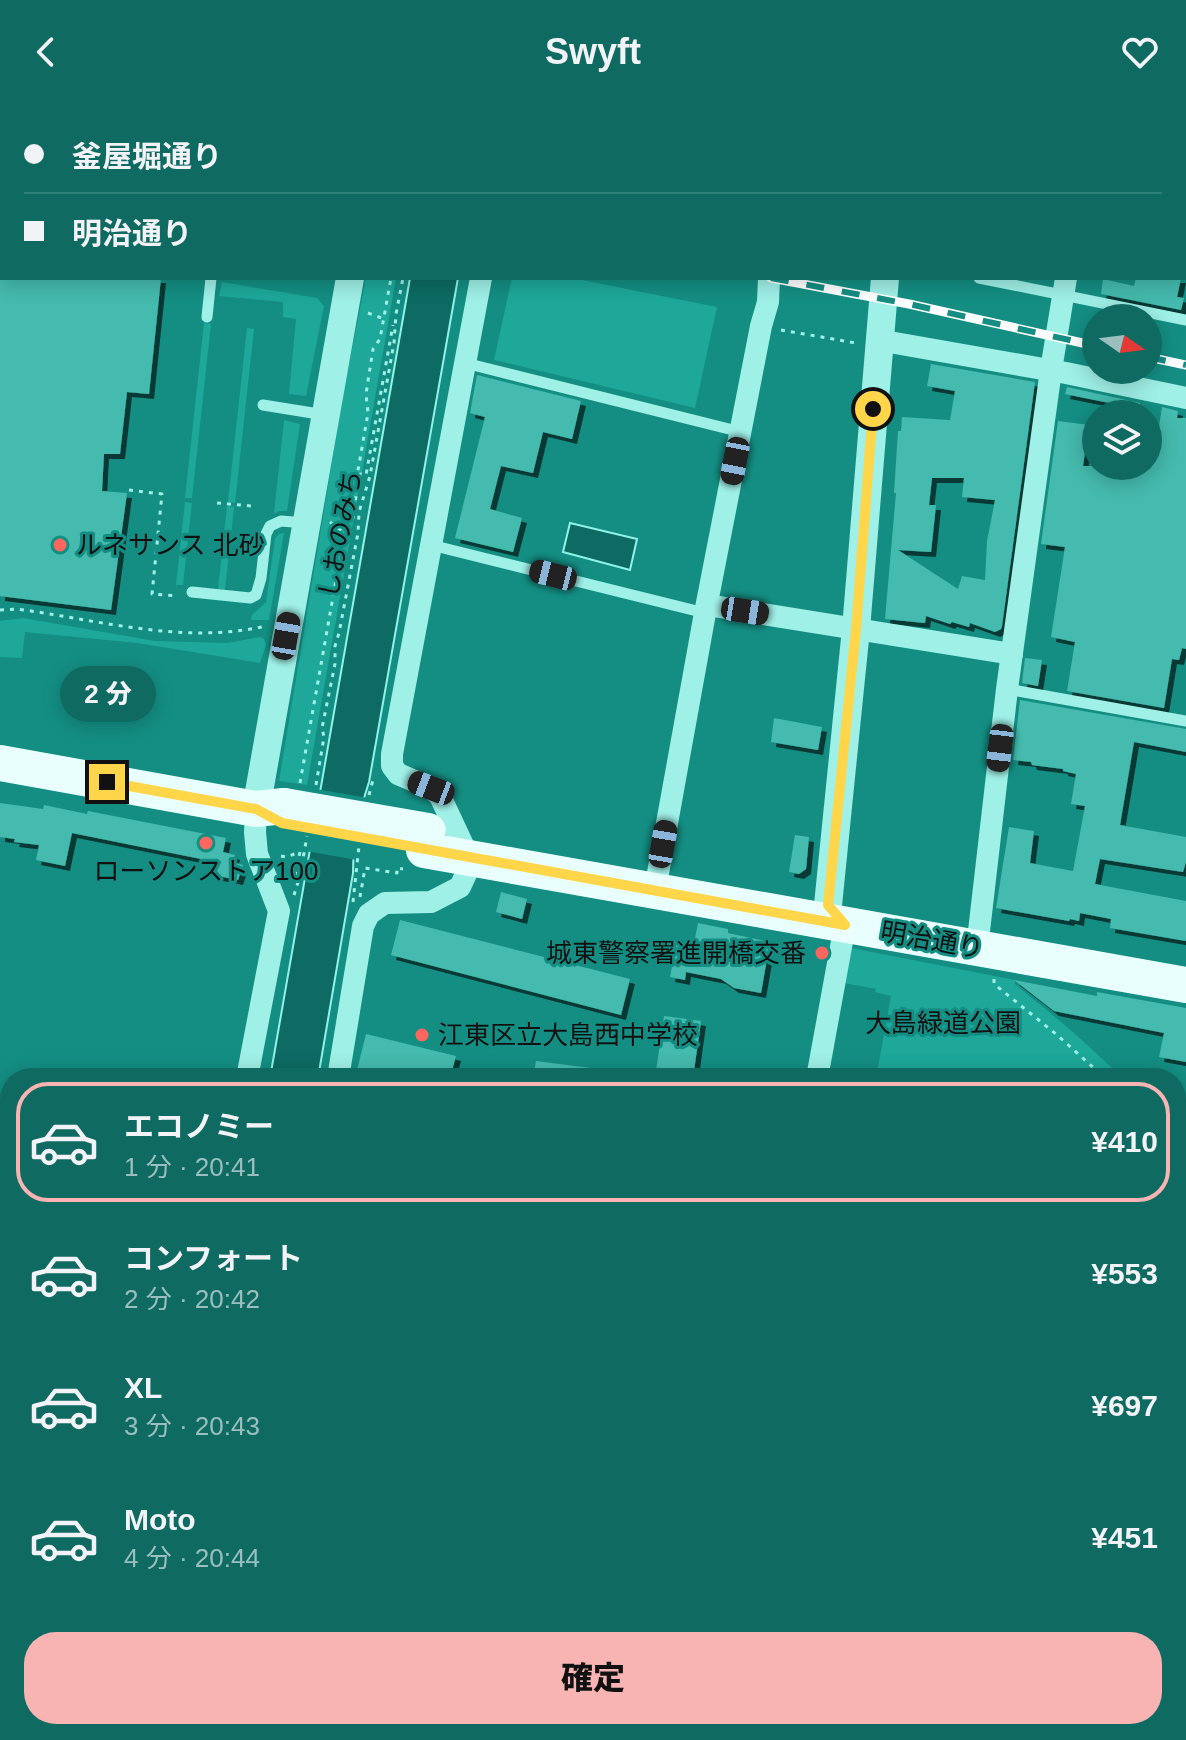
<!DOCTYPE html>
<html lang="ja">
<meta charset="utf-8">
<style>
body{margin:0;font-family:Arial,"Noto Sans JP",sans-serif;background:#186f68;color:#f1f3f6;height:100vh;display:flex;flex-direction:column;font-size:30px;white-space:nowrap}
*{box-sizing:border-box;margin:0}
p{font-size:26px;color:#9bbfbe}
.icon{flex:none;width:44px;height:44px;fill:none;stroke:currentColor;stroke-width:2;stroke-linecap:round;stroke-linejoin:round}
.map{position:relative;flex:1;overflow:hidden}
.drawer{position:absolute;left:0px;top:964px;width:1186px;height:672px;display:flex;flex-direction:column;background:#0f6a62;border-radius:32px 32px 0 0;box-shadow:0 4px 20px #0003}
.drawer>*{flex:none}
.guide{position:absolute;left:0px;top:0px;width:1186px;height:176px;box-shadow:0 4px 20px #0003;display:grid;align-content:center;height:176px;padding:0 24px;background:#0f6a62}
.needle{width:52px;rotate:104deg}
.tools{position:absolute;left:1082px;top:200px;display:grid;gap:16px}
.tools a{display:grid;place-items:center;width:80px;height:80px;border-radius:50%;background:#0f6a62;box-shadow:0 4px 20px #0003;font-size:40px}
.end{position:absolute;width:36px;height:36px;margin:-18px;border:10px solid #ffd54a;background:#111;box-shadow:0 0 0 4px #111}
.from{border-radius:50%}
.bubble{position:absolute;height:56px;border-radius:28px;background:#0f6a62;box-shadow:0 4px 20px #0003;font-size:26px;font-weight:800;line-height:56px;text-align:center}
.car{position:absolute;width:24px;height:48px;margin:-24px -12px;border-radius:10px;box-shadow:0 0 6px 2px #0007;background:linear-gradient(#222 24%,#8ab4d8 0 40%,#222 0 76%,#8ab4d8 0 86%,#222 0)}
.guide b{display:flex;align-items:center;gap:28px;height:76px;font-size:30px}
.guide b+b{border-top:2px solid #2f7d77}
.guide i{width:20px;height:20px;background:#f1f3f6}
ul{padding:14px 0 0;list-style:none}
li{display:flex;align-items:center;gap:24px;height:120px;margin:0 16px 12px;padding:0 8px;border:4px solid transparent;border-radius:32px}
li div{flex:1}
li b{display:block;font-size:30px}
li em{font-style:normal;font-weight:800}
li.on{border-color:#f7b4b2}
li>.icon{width:72px;height:72px;stroke-width:1.5}
.action{display:flex;gap:16px;margin-top:auto;padding:16px 24px}
.action a{flex:1;height:92px;border-radius:32px;background:#f7b4b2;color:#111;font-size:32px;font-weight:800;line-height:92px;text-align:center}
header{display:flex;justify-content:space-between;align-items:center;height:104px;padding:0 24px;background:#0f6a62;font-size:36px;font-weight:800}
.map>svg:first-child{display:block}
.green{fill:#1da899}
.water{fill:#0d6b63;stroke:#91f3e7;stroke-width:2}
.pier{fill:#148e83}
.building{fill:#45baae;fill-rule:evenodd;filter:url(#shadow)}
.lines{fill:none;stroke-linecap:round;stroke-linejoin:round}
.path{stroke:#9ff0e7;stroke-width:3;stroke-dasharray:4 6;stroke-linecap:butt}
.service{stroke:#9ff0e7;stroke-width:11}
.minor{stroke:#9ff0e7;stroke-width:22}
.tertiary{stroke:#9ff0e7;stroke-width:28}
.primary{stroke:#e8fffe;stroke-width:36}
.rail-casing{stroke:#fff;stroke-width:9}
.rail{stroke:#148e83;stroke-width:6;stroke-dasharray:18;stroke-linecap:butt}
.primary-bridge{stroke:#e8fffe;stroke-width:36}
.route{stroke:#ffd54a;stroke-width:10}
.poi-dot{fill:#ff675e;stroke:#148e83;stroke-width:3}
.labels{text-anchor:middle;stroke-width:6;stroke-linejoin:round;paint-order:stroke}
.street-label{font-size:26px;fill:#111;stroke:#148e83}
.poi-label{font-size:26px;fill:#111;stroke:#148e83;text-anchor:start}
.park-label{font-size:26px;fill:#111;stroke:#148e83}
</style>
<header><svg class="icon" aria-label="back" viewBox="0 0 24 24"><path d="M15 5l-7 7 7 7"/></svg>Swyft<svg class="icon" aria-label="heart" viewBox="0 0 24 24"><path d="M12 20l-8-8c-3-5 5-10 8-4 3-6 11-1 8 4z"/></svg></header>
<div class="map">
<svg width="1186" height="1636" viewBox="0 0 1186 1636">
<defs>
<filter id="shadow"><feDropShadow dx="5" dy="5" stdDeviation="0" flood-color="#0009"/></filter>
</defs>
<rect width="100%" height="100%" fill="#148e83"/>
<!-- green -->
<g class="green">
<path d="M 366,174 L 396,174 L 307,681 L 279,677 L 344,286 Z"/>
<path d="M 512,174 L 572,174 L 717,203 L 695,304 L 494,256 Z"/>
<path d="M 222,178 L 317,194 L 324,202 L 306,292 L 289,290 L 296,215 L 283,213 L 283,198 L 219,192 Z"/>
<path d="M 204,219 L 211,220 L 192,394 L 185,394 Z"/>
<path d="M 247,224 L 254,225 L 235,399 L 228,398 Z"/>
<path d="M 284,316 L 300,320 L 287,407 L 279,407 L 274,410 Z"/>
<path d="M 185,398 L 192,399 L 183,481 L 176,481 Z"/>
<path d="M 227,402 L 234,403 L 225,486 L 218,485 Z"/>
<path d="M 284,429 L 269,516 L 251,516 L 252,511 L 266,498 L 275,434 L 279,430 Z"/>
<path d="M 23,514 L 155,537 L 227,539 L 260,533 L 264,535 L 266,541 L 260,559 L 137,539 L 25,528 L 22,554 L 0,553 L 0,517 Z"/>
<path d="M 851,844 L 1015,876 L 1015,880 L 1073,928 L 1123,974 L 876,974 L 891,892 L 875,888 L 876,885 L 844,879 Z"/>
<path d="M 1176,1019 L 1186,1021 L 1186,1035 L 1178,1072 L 1176,1072 Z"/>
</g>
<!-- water -->
<g class="water">
<path d="M 410,174 L 458,174 L 369,678 C 360,705 353,739 353,769 L 318,974 L 270,974 Z"/>
<path d="M 570,419 L 637,435 L 630,466 L 563,448 Z"/>
<path d="M 154,1626 L 200,1626 L 198,1636 L 152,1636 Z"/>
</g>
<!-- pier -->
<path class="pier" d="M 316,685 L 368,694 L 357,756 L 305,747 Z"/>
<!-- building -->
<g class="building">
<path d="M 0,174 L 161,174 L 149,290 L 127,288 L 120,350 L 104,350 L 102,387 L 127,389 L 111,506 L 0,492 Z"/>
<path d="M 1136,174 L 1181,174 L 1177,193 L 1184,194 L 1181,206 L 1101,190 L 1103,175 L 1134,182 Z"/>
<path d="M 931,260 L 1035,278 L 1002,522 L 1001,525 L 995,528 L 970,519 L 969,523 L 952,518 L 950,520 L 926,512 L 925,519 L 885,515 L 896,389 L 894,389 L 898,327 L 901,327 L 902,313 L 950,316 L 955,287 L 927,282 ZM 932,374 L 964,374 L 962,393 L 995,396 L 987,437 L 985,476 L 962,472 L 958,485 L 898,446 L 931,448 L 936,401 L 929,401 Z"/>
<path d="M 477,271 L 581,297 L 572,335 L 543,328 L 533,369 L 501,362 L 490,405 L 522,414 L 513,448 L 455,434 L 485,313 L 470,309 Z"/>
<path d="M 1067,283 L 1140,299 L 1139,305 L 1065,290 Z"/>
<path d="M 1162,303 L 1178,307 L 1177,314 L 1186,314 L 1186,545 L 1182,544 L 1179,556 L 1172,555 L 1164,604 L 1067,587 L 1075,538 L 1051,533 L 1065,443 L 1041,440 L 1058,317 L 1089,321 L 1083,362 L 1148,362 L 1152,328 L 1158,329 Z"/>
<path d="M 1025,554 L 1042,556 L 1038,582 L 1022,579 Z"/>
<path d="M 1020,596 L 1186,625 L 1186,648 L 1134,638 L 1120,721 L 1186,733 L 1186,758 L 1183,768 L 1100,755 L 1095,780 L 1186,797 L 1186,837 L 1110,824 L 1111,815 L 1080,809 L 1079,817 L 1070,815 L 1069,817 L 996,804 L 1009,723 L 1034,727 L 1030,759 L 1073,767 L 1085,702 L 1071,700 L 1076,670 L 1063,667 L 1063,665 L 1032,661 L 1031,658 L 1013,656 Z"/>
<path d="M 774,614 L 822,623 L 818,646 L 771,638 Z"/>
<path d="M 0,699 L 43,705 L 44,701 L 87,710 L 88,707 L 226,734 L 223,748 L 235,751 L 233,758 L 243,761 L 238,776 L 213,771 L 216,758 L 72,729 L 65,762 L 36,756 L 39,741 L 14,738 L 15,735 L 0,733 Z"/>
<path d="M 795,731 L 809,733 L 806,765 L 799,770 L 789,768 Z"/>
<path d="M 501,788 L 527,795 L 522,815 L 496,808 Z"/>
<path d="M 400,816 L 630,875 L 621,911 L 391,851 Z"/>
<path d="M 698,819 L 728,825 L 728,829 L 770,838 L 761,889 L 734,884 L 721,875 L 686,868 L 685,876 L 670,873 L 676,841 L 693,844 Z"/>
<path d="M 1014,876 L 1097,892 L 1097,888 L 1186,904 L 1186,958 L 1159,953 L 1164,929 L 1054,907 Z"/>
<path d="M 664,912 L 701,917 L 693,974 L 655,974 Z"/>
<path d="M 366,930 L 456,952 L 450,974 L 355,974 Z"/>
<path d="M 536,957 L 598,965 L 597,974 L 533,974 Z"/>
</g>
<g class="lines">
<!-- path -->
<g class="path">
<path d="M 422,2 L 422,0"/>
<path d="M 435,2 L 435,0"/>
<path d="M 368,209 L 384,215"/>
<path d="M 781,226 L 856,239"/>
<path d="M 339,378 L 361,370 L 366,371 L 393,221"/>
<path d="M 129,386 L 162,390 L 152,490 L 178,492"/>
<path d="M 217,399 L 252,402"/>
<path d="M 330,418 L 343,428"/>
<path d="M 0,506 L 17,505 C 99,516 184,541 266,522"/>
<path d="M 300,679 L 342,442 L 343,428 L 353,414 L 355,407 L 357,372 L 368,309 L 366,290 L 373,245 L 380,235 L 391,174"/>
<path d="M 316,681 L 324,633 L 322,624 L 335,560 L 335,542 L 339,529 L 358,429 L 359,408 L 370,372 L 394,239 L 396,210 L 403,174"/>
<path d="M 369,691 L 374,672"/>
<path d="M 281,752 L 286,753 L 300,748 L 295,771 L 300,772"/>
<path d="M 294,791 L 300,772 L 307,732"/>
<path d="M 360,793 L 365,764 L 397,769 L 397,764 L 403,765"/>
<path d="M 353,798 L 359,742"/>
<path d="M 994,875 L 994,880 L 1056,930 L 1105,974"/>
<path d="M 1176,1042 L 1183,1047"/>
<path d="M 619,1636 L 621,1626"/>
<path d="M 883,1636 L 885,1626"/>
</g>
<!-- service -->
<g class="service">
<path d="M 1184,105 L 1186,105"/>
<path d="M 979,174 L 1186,216"/>
<path d="M 207,213 L 211,174"/>
<path d="M 465,259 L 741,328"/>
<path d="M 263,301 L 325,311"/>
<path d="M 431,441 L 705,509"/>
<path d="M 192,488 L 250,494 L 256,491 L 261,474 L 266,430 L 270,422 L 281,417 L 305,419"/>
<path d="M 1007,585 L 1186,617"/>
<path d="M 1176,1288 L 1186,1290"/>
</g>
<!-- minor -->
<g class="minor">
<path d="M 1177,0 L 1186,3"/>
<path d="M 513,2 L 513,0"/>
<path d="M 798,2 L 799,0"/>
<path d="M 1099,2 L 1100,0"/>
<path d="M 878,236 L 1066,269 L 1186,294"/>
<path d="M 707,501 L 1012,550"/>
<path d="M 658,769 L 705,509 L 761,222 L 768,198 L 769,174"/>
<path d="M 979,827 L 1007,585 L 1051,266 L 1066,174"/>
<path d="M 247,974 L 279,807 L 257,750 L 255,728 L 256,705"/>
<path d="M 338,974 L 363,822 L 369,810 L 385,799 L 431,798 L 460,783 L 466,770 L 469,754 L 440,692 L 431,684 L 398,670 L 392,662 L 392,650 L 481,174"/>
<path d="M 817,974 L 845,821 L 838,812"/>
<path d="M 1176,1123 L 1186,1073"/>
<path d="M 0,1149 L 10,1153"/>
<path d="M 123,1636 L 125,1626"/>
<path d="M 220,1636 L 221,1626"/>
<path d="M 1077,1636 L 1079,1626"/>
</g>
<!-- tertiary -->
<g class="tertiary">
<path d="M 378,2 L 379,0"/>
<path d="M 903,2 L 904,0"/>
<path d="M 0,125 L 2,126"/>
<path d="M 256,705 L 350,174"/>
<path d="M 828,801 L 856,525 L 885,174"/>
</g>
<!-- primary -->
<g class="primary">
<path d="M 0,659 L 256,705 L 284,702"/>
<path d="M 424,746 L 1186,881"/>
</g>
<!-- rail casing -->
<g class="rail-casing">
<g id="rail">
<path d="M 0,79 L 2,79"/>
<path d="M 771,174 L 909,200 L 1096,242"/>
<path d="M 1148,253 L 1186,261"/>
</g>
</g>
<!-- rail -->
<use href="#rail" class="rail"/>
<!-- primary-bridge -->
<path class="primary-bridge" d="M 284,702 L 428,727"/>
</g>
<g class="lines">
<!-- route -->
<path class="route" d="M 107,678 L 256,705 L 282,719 L 845,821 L 828,801 L 856,525 L 873,305"/>
</g>
<!-- markers -->
<g class="poi-dot">
<circle cx="60" cy="441" r="8"/>
<circle cx="206" cy="739" r="8"/>
<circle cx="822" cy="849" r="8"/>
<circle cx="422" cy="931" r="8"/>
</g>
<g class="labels">
<!-- street labels -->
<g class="street-label">
<text transform="translate(340 430) rotate(-79)" y="9">しおのみち</text>
<text transform="translate(932 836) rotate(10)" y="9">明治通り</text>
</g>
<!-- poi labels -->
<g class="poi-label">
<text x="76" y="450">ルネサンス 北砂</text>
<text x="206" y="776" text-anchor="middle">ローソンストア100</text>
<text x="806" y="858" text-anchor="end">城東警察署進開橋交番</text>
<text x="438" y="940">江東区立大島西中学校</text>
</g>
<!-- park labels -->
<g class="park-label">
<text x="943" y="928">大島緑道公園</text>
</g>
</g>
</svg>
<div class="tools">
<a><svg class="needle" viewBox="-14 -14 28 28"><path d="M0-13l5 13h-10z" fill="#e53935"/><path d="M0 13l5-13h-10z" fill="#9bbfbe"/></svg></a>
<a><svg class="icon" aria-label="layers" viewBox="0 0 24 24"><path d="M12 4l9 5-9 5-9-5zM3 14l9 5 9-5"/></svg></a>
</div>
<i class="end from" style="left:873px;top:305px"></i>
<i class="end" style="left:107px;top:678px"></i>
<div class="bubble" style="left:60px;top:562px;width:96px">2 分</div>
<i class="car" style="left:735px;top:357px;rotate:191deg"></i>
<i class="car" style="left:553px;top:471px;rotate:284deg"></i>
<i class="car" style="left:745px;top:507px;rotate:99deg"></i>
<i class="car" style="left:286px;top:532px;rotate:10deg"></i>
<i class="car" style="left:1000px;top:644px;rotate:187deg"></i>
<i class="car" style="left:431px;top:684px;rotate:291deg"></i>
<i class="car" style="left:663px;top:740px;rotate:10deg"></i>
<div class="guide">
<b><i class="from"></i>釜屋堀通り</b>
<b><i></i>明治通り</b>
</div>
<section class="drawer">
<ul>
<li class="on"><svg class="icon" aria-label="car" viewBox="0 0 24 24"><path d="M5 17H2v-5l4-1 3-4h7l3 4 3 1v5h-3M9 17h6M6 11h13"/><circle cx="7" cy="17" r="2"/><circle cx="17" cy="17" r="2"/></svg><div><b>エコノミー</b><p>1 分 · 20:41</p></div><em>¥410</em></li>
<li><svg class="icon" aria-label="car" viewBox="0 0 24 24"><path d="M5 17H2v-5l4-1 3-4h7l3 4 3 1v5h-3M9 17h6M6 11h13"/><circle cx="7" cy="17" r="2"/><circle cx="17" cy="17" r="2"/></svg><div><b>コンフォート</b><p>2 分 · 20:42</p></div><em>¥553</em></li>
<li><svg class="icon" aria-label="car" viewBox="0 0 24 24"><path d="M5 17H2v-5l4-1 3-4h7l3 4 3 1v5h-3M9 17h6M6 11h13"/><circle cx="7" cy="17" r="2"/><circle cx="17" cy="17" r="2"/></svg><div><b>XL</b><p>3 分 · 20:43</p></div><em>¥697</em></li>
<li><svg class="icon" aria-label="car" viewBox="0 0 24 24"><path d="M5 17H2v-5l4-1 3-4h7l3 4 3 1v5h-3M9 17h6M6 11h13"/><circle cx="7" cy="17" r="2"/><circle cx="17" cy="17" r="2"/></svg><div><b>Moto</b><p>4 分 · 20:44</p></div><em>¥451</em></li>
</ul>
<div class="action"><a>確定</a></div>
</section>
</div>
